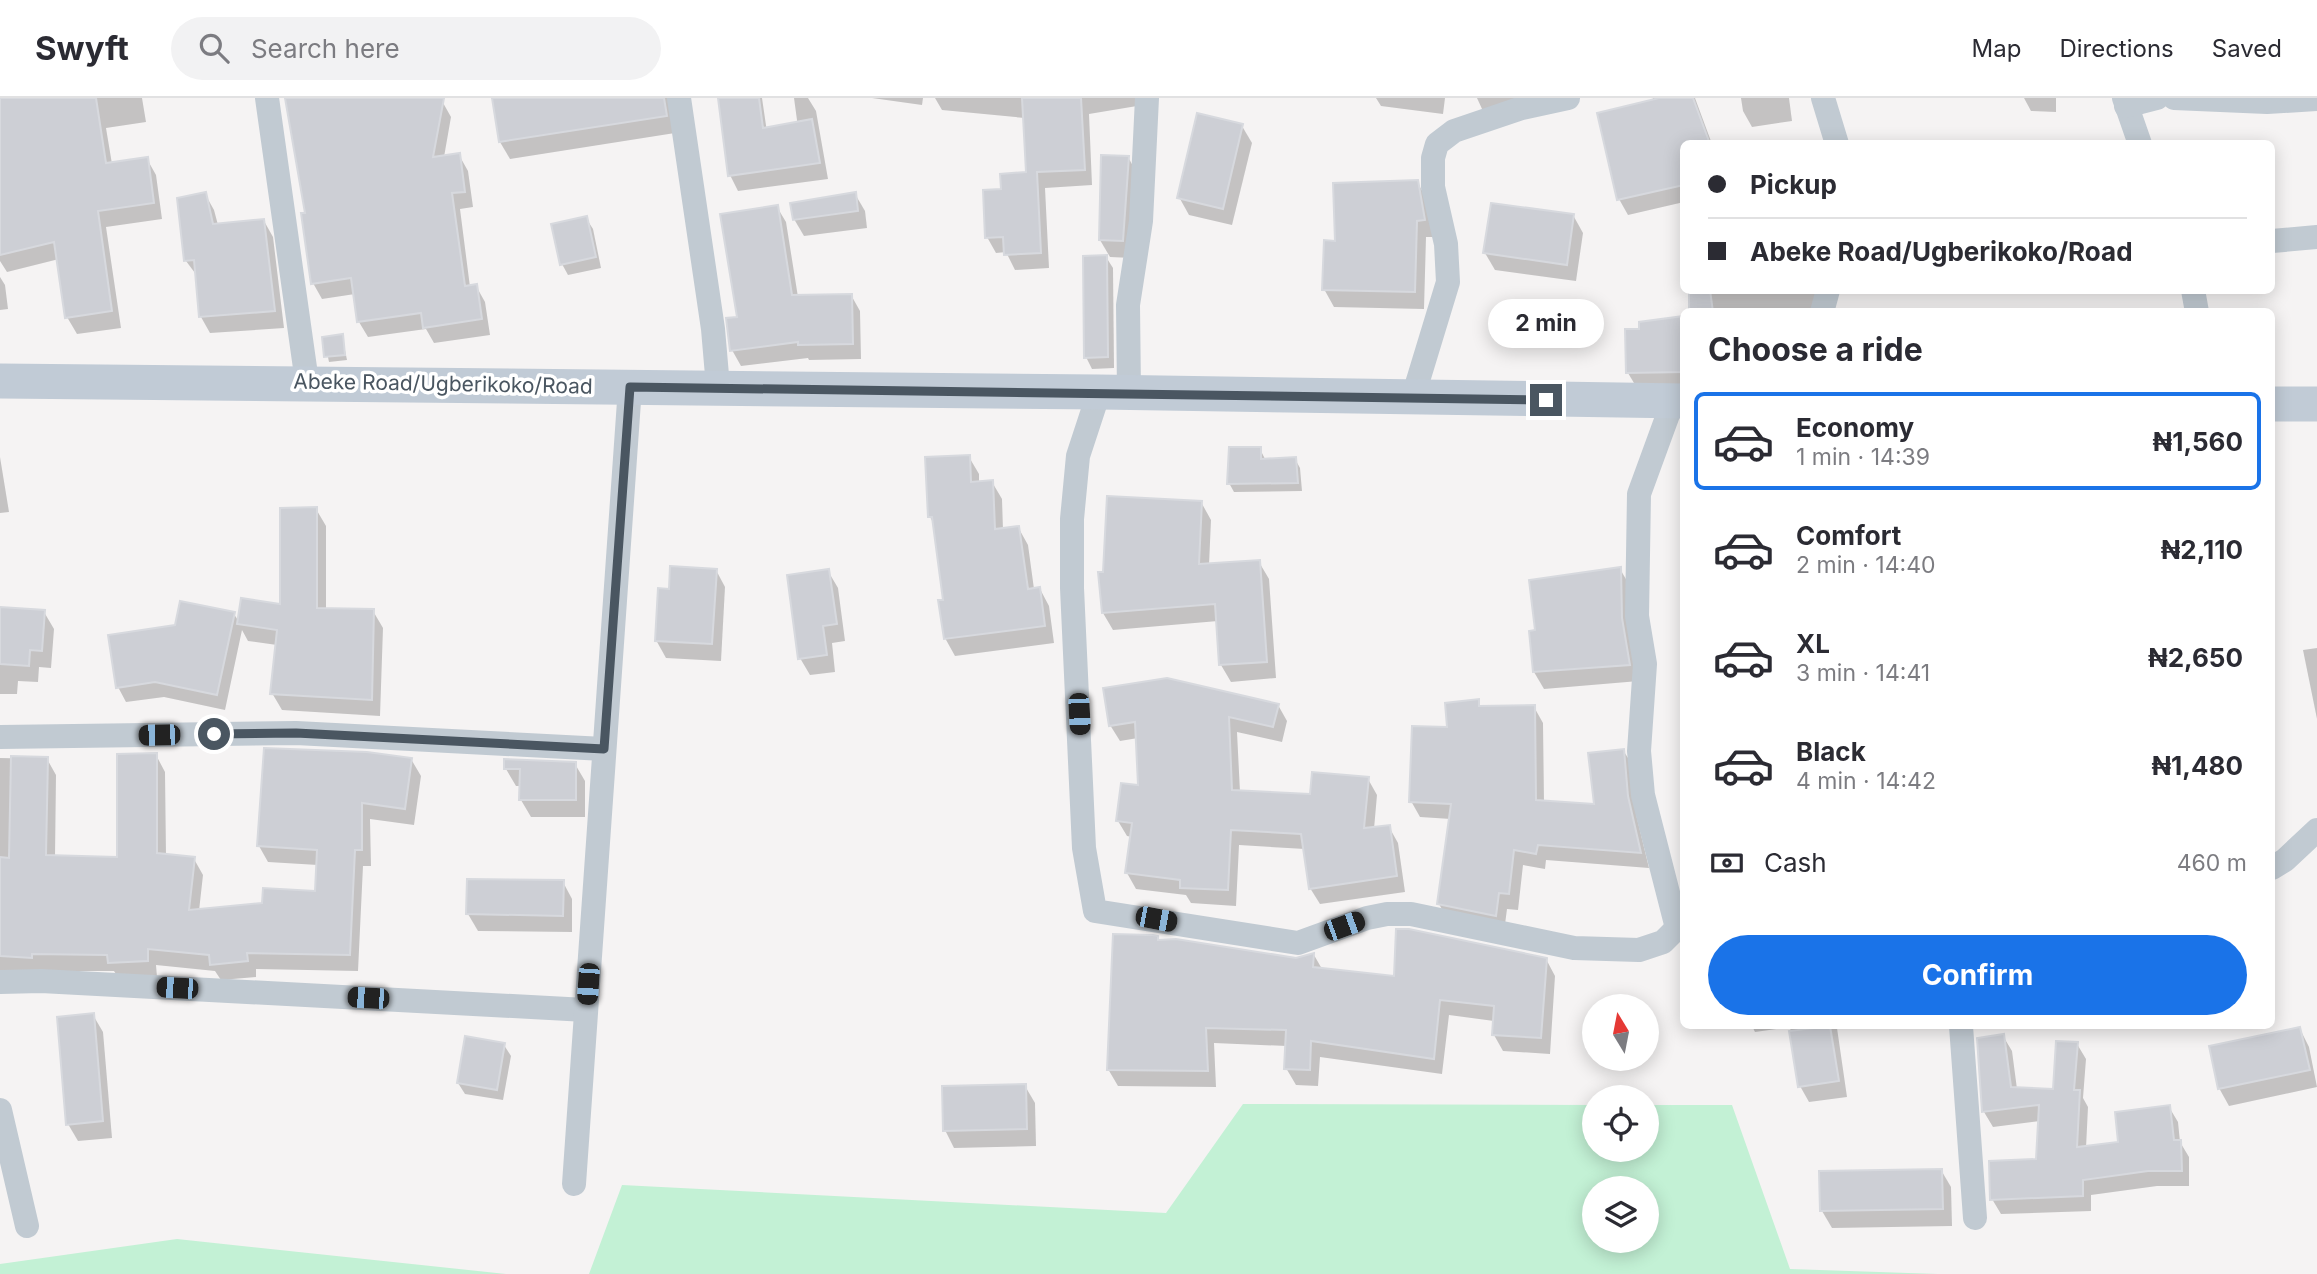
<!DOCTYPE html>
<meta charset="utf-8">
<style>
body{margin:0;font-family:Inter,sans-serif;background:#f2f2f3;color:#2b2b33;height:100vh;display:flex;flex-direction:column;font-size:26px;white-space:nowrap}
*{box-sizing:border-box;margin:0}
p{font-size:23px;color:#7c7c81}
.icon{flex:none;width:38px;height:38px;fill:none;stroke:currentColor;stroke-width:2;stroke-linecap:round;stroke-linejoin:round}
.map{position:relative;flex:1;overflow:hidden}
.drawer{position:absolute;left:1680px;top:210px;width:595px;height:721px;display:flex;flex-direction:column;background:#fff;border-radius:10px;box-shadow:0 4px 18px #0003}
.drawer>*{flex:none}
.guide{position:absolute;left:1680px;top:42px;width:595px;height:154px;border-radius:10px;box-shadow:0 4px 18px #0003;display:grid;align-content:center;height:154px;padding:0 28px;background:#fff}
.needle{width:46px;rotate:350deg}
.buttons{position:absolute;left:1582px;top:896px;display:grid;gap:14px}
.buttons a{display:grid;place-items:center;width:77px;height:77px;border-radius:50%;background:#fff;box-shadow:0 4px 18px #0003;font-size:35px}
.end{position:absolute;width:32px;height:32px;margin:-16px;border:9px solid #4a5661;background:#fff;box-shadow:0 0 0 4px #fff}
.from{border-radius:50%}
.bubble{position:absolute;height:49px;border-radius:24px;background:#fff;box-shadow:0 4px 18px #0003;font-size:23px;font-weight:700;line-height:49px;text-align:center}
.car{position:absolute;width:21px;height:42px;margin:-21px -10px;border-radius:9px;box-shadow:0 0 5px 2px #0007;background:linear-gradient(#222 24%,#8ab4d8 0 40%,#222 0 76%,#8ab4d8 0 86%,#222 0)}
.guide b{display:flex;align-items:center;gap:24px;height:66px;font-size:26px}
.guide b+b{border-top:2px solid #e1e1e2}
.guide i{width:18px;height:18px;background:#2b2b33}
ul{padding:0;list-style:none}
li{display:flex;align-items:center;gap:21px;height:98px;margin:0 14px 10px;padding:0 14px;border:4px solid transparent;border-radius:10px}
li div{flex:1}
li b{display:block;font-size:26px}
li em{font-style:normal;font-weight:700}
li.on{border-color:#1a73e8}
li>.icon{width:63px;height:63px;stroke-width:1.5}
h2{padding:0 28px;font-size:32px;line-height:84px}
.pay{display:flex;align-items:center;gap:18px;height:77px;padding:0 28px;font-size:26px}
.pay p{margin-inline-start:auto}
.cta{display:flex;gap:14px;margin-top:auto;padding:14px 28px}
.cta a{flex:1;height:80px;border-radius:42px;background:#1a73e8;color:#fff;font-size:28px;font-weight:700;line-height:80px;text-align:center}
header{display:flex;align-items:center;gap:42px;box-sizing:border-box;height:98px;padding:0 35px;background:#fff;border-bottom:2px solid #e1e1e2}
header strong{font-size:33px}
nav{display:flex;gap:38px;margin-inline-start:auto;font-size:24px}
.search{width:490px;height:63px;background:#f2f2f3;display:flex;align-items:center;gap:18px;box-sizing:border-box;padding:0 24px;border-radius:38px;color:#7c7c81;font-size:26px}
.map>svg:first-child{display:block}
.green{fill:#c3f1d5;fill-rule:evenodd}
.shadow{fill:#0003}
.building{fill:#cdcfd5;stroke:#d7d9de;stroke-width:2}
.lines{fill:none;stroke-linecap:round;stroke-linejoin:round}
.street{stroke:#c1cad2;stroke-width:24}
.secondary{stroke:#c1cbd6;stroke-width:35}
.route{stroke:#4a5661;stroke-width:9}
.labels{text-anchor:middle;stroke-width:7;stroke-linejoin:round;paint-order:stroke}
.street-label{font-size:21px;fill:#4a5661;stroke:#fff}
</style>
<header>
<strong>Swyft</strong>
<div class="search"><svg class="icon" aria-label="search" viewBox="0 0 24 24"><circle cx="10" cy="10" r="6"/><path d="M15 15l6 6"/></svg>Search here</div>
<nav><a>Map</a><a>Directions</a><a>Saved</a></nav>
</header>
<div class="map">
<svg width="2317" height="1176" viewBox="0 0 2317 1176">
<rect width="100%" height="100%" fill="#f5f3f3"/>
<!-- green -->
<g class="green">
<path d="M 1243,1006 L 1594,1007 L 1594,1052 L 1647,1052 L 1647,1007 L 1732,1007 L 1790,1171 L 1938,1176 L 589,1176 L 622,1087 L 1166,1115 ZM 1594,1090 L 1647,1090 L 1647,1143 L 1594,1143 Z"/>
<path d="M 177,1141 L 506,1176 L 0,1176 L 0,1166 Z"/>
</g>
<!-- shadow -->
<g class="shadow">
<path d="M 0,0 L 142,0 L 146,24 L 106,30 L 112,66 L 147,61 L 156,77 L 162,121 L 106,129 L 121,230 L 77,236 L 67,219 L 59,161 L 7,174 L 0,163 Z"/>
<path d="M 285,0 L 422,0 L 442,3 L 451,19 L 444,59 L 459,57 L 468,73 L 473,109 L 460,111 L 470,189 L 476,188 L 485,204 L 490,237 L 434,245 L 426,231 L 368,239 L 359,224 L 355,196 L 322,201 L 313,185 L 307,116 Z"/>
<path d="M 494,0 L 679,0 L 675,35 L 510,61 L 500,44 Z"/>
<path d="M 719,0 L 762,0 L 768,41 L 799,37 L 794,0 L 808,0 L 816,13 L 828,81 L 738,93 L 730,77 Z"/>
<path d="M 872,0 L 923,0 L 922,7 Z"/>
<path d="M 935,0 L 1136,0 L 1137,8 L 1089,16 L 1092,87 L 1045,90 L 1049,170 L 1015,172 L 1006,154 L 996,155 L 987,139 L 1003,93 L 1028,76 L 1025,20 L 942,12 Z"/>
<path d="M 1376,0 L 1445,0 L 1443,16 L 1381,8 Z"/>
<path d="M 1477,0 L 1520,0 L 1488,24 Z"/>
<path d="M 1653,0 L 1695,0 L 1712,46 L 1684,46 L 1684,104 L 1628,117 L 1619,101 Z"/>
<path d="M 1741,0 L 1789,0 L 1792,23 L 1752,29 L 1743,13 Z"/>
<path d="M 2024,0 L 2056,0 L 2056,14 L 2031,13 Z"/>
<path d="M 1242,28 L 1252,45 L 1232,127 L 1189,117 L 1179,99 Z"/>
<path d="M 1128,59 L 1138,77 L 1132,160 L 1110,159 L 1100,142 Z"/>
<path d="M 1417,84 L 1427,101 L 1434,139 L 1426,139 L 1424,211 L 1334,209 L 1324,191 L 1337,144 Z"/>
<path d="M 205,96 L 214,112 L 218,127 L 264,123 L 273,139 L 284,230 L 210,235 L 201,219 L 198,179 L 186,163 Z"/>
<path d="M 855,96 L 865,113 L 867,130 L 804,138 L 794,121 Z"/>
<path d="M 777,109 L 786,124 L 798,199 L 851,197 L 860,213 L 861,261 L 809,262 L 808,260 L 741,268 L 732,252 Z"/>
<path d="M 1573,117 L 1583,135 L 1576,183 L 1495,172 L 1485,155 Z"/>
<path d="M 586,120 L 593,131 L 601,170 L 568,177 L 562,166 Z"/>
<path d="M 1106,159 L 1113,170 L 1114,270 L 1092,271 L 1086,259 Z"/>
<path d="M 0,179 L 5,187 L 8,211 L 0,212 Z"/>
<rect x="1690" y="192" width="125" height="22"/>
<path d="M 1684,232 L 1684,289 L 1637,290 L 1628,275 Z"/>
<path d="M 342,238 L 347,262 L 329,264 L 324,240 Z"/>
<path d="M 1260,351 L 1266,363 L 1295,361 L 1300,370 L 1302,393 L 1234,394 L 1229,385 Z"/>
<path d="M 0,359 L 9,414 L 0,415 Z"/>
<path d="M 969,359 L 979,376 L 979,385 L 992,384 L 1002,401 L 1003,432 L 1018,429 L 1028,447 L 1034,491 L 1040,491 L 1049,508 L 1054,545 L 955,558 L 945,540 L 945,503 L 934,426 L 930,419 Z"/>
<path d="M 1201,404 L 1211,422 L 1209,467 L 1259,464 L 1269,481 L 1276,580 L 1231,584 L 1221,567 L 1218,523 L 1113,532 L 1103,515 L 1105,475 Z"/>
<path d="M 316,411 L 326,428 L 326,512 L 373,513 L 383,530 L 380,618 L 282,612 L 272,595 L 277,547 L 248,543 L 242,532 L 225,612 L 164,599 L 126,604 L 118,589 L 177,529 L 234,516 L 239,524 L 282,508 Z"/>
<path d="M 1620,471 L 1630,488 L 1639,583 L 1544,591 L 1534,574 L 1537,534 Z"/>
<path d="M 716,472 L 725,489 L 721,563 L 666,560 L 656,542 L 670,493 Z"/>
<path d="M 828,473 L 838,490 L 845,543 L 832,545 L 835,574 L 810,577 L 800,560 Z"/>
<path d="M 0,511 L 44,514 L 54,531 L 51,570 L 39,569 L 38,584 L 18,583 L 17,596 L 0,596 Z"/>
<path d="M 2317,550 L 2317,621 L 2303,552 Z"/>
<path d="M 1105,591 L 1278,607 L 1287,623 L 1282,644 L 1237,634 L 1240,694 L 1312,698 L 1368,681 L 1377,697 L 1374,731 L 1389,729 L 1398,745 L 1405,794 L 1320,806 L 1310,790 L 1305,751 L 1239,747 L 1236,808 L 1191,805 L 1186,797 L 1136,791 L 1127,775 L 1132,739 L 1127,738 L 1118,723 L 1140,689 L 1138,640 L 1120,643 L 1110,627 Z"/>
<path d="M 1478,603 L 1481,609 L 1534,609 L 1543,625 L 1544,704 L 1596,708 L 1623,652 L 1633,668 L 1636,716 L 1649,770 L 1546,762 L 1545,771 L 1523,767 L 1518,812 L 1507,811 L 1504,834 L 1448,822 L 1439,806 L 1451,721 L 1420,719 L 1411,703 L 1449,631 Z"/>
<path d="M 156,657 L 165,674 L 166,758 L 194,761 L 203,777 L 199,813 L 263,806 L 317,795 L 318,767 L 268,764 L 259,748 L 411,661 L 421,678 L 414,727 L 370,721 L 371,768 L 363,768 L 358,873 L 256,871 L 256,879 L 221,882 L 215,873 L 156,867 L 157,879 L 119,881 L 114,873 L 0,873 L 0,660 L 47,661 L 56,677 L 55,759 L 119,761 Z"/>
<path d="M 575,666 L 585,683 L 585,719 L 531,719 L 521,702 L 521,688 L 516,688 L 506,671 Z"/>
<path d="M 563,784 L 572,801 L 572,834 L 478,833 L 468,816 Z"/>
<path d="M 1157,840 L 1159,843 L 1296,861 L 1314,857 L 1322,871 L 1396,880 L 1546,861 L 1555,878 L 1550,956 L 1503,953 L 1494,937 L 1494,923 L 1449,917 L 1442,976 L 1320,959 L 1318,988 L 1296,987 L 1286,970 L 1287,948 L 1214,945 L 1216,989 L 1118,988 L 1108,971 Z"/>
<path d="M 93,917 L 103,934 L 112,1040 L 78,1043 L 68,1026 Z"/>
<path d="M 1752,928 L 1854,928 L 1837,930 L 1847,999 L 1809,1004 L 1800,988 L 1790,929 L 1755,934 Z"/>
<path d="M 2300,931 L 2309,949 L 2317,989 L 2229,1008 L 2219,990 Z"/>
<path d="M 2003,938 L 2012,953 L 2017,991 L 2054,993 L 2077,946 L 2086,961 L 2083,1000 L 2088,1009 L 2086,1050 L 2120,1045 L 2169,1009 L 2178,1024 L 2180,1044 L 2189,1059 L 2189,1088 L 2157,1088 L 2091,1097 L 2091,1113 L 2001,1116 L 1992,1101 L 2038,1063 L 2040,1023 L 1993,1029 L 1984,1014 Z"/>
<path d="M 504,947 L 511,958 L 503,1002 L 465,996 L 458,985 Z"/>
<path d="M 1025,988 L 1035,1005 L 1036,1048 L 954,1050 L 945,1032 Z"/>
<path d="M 1941,1072 L 1951,1089 L 1952,1128 L 1832,1130 L 1822,1113 L 1821,1074 Z"/>
</g>
<!-- building -->
<g class="building">
<path d="M 0,0 L 96,0 L 106,65 L 148,59 L 154,105 L 98,113 L 112,213 L 65,220 L 54,144 L 0,157 Z"/>
<path d="M 285,0 L 444,0 L 433,59 L 460,55 L 465,94 L 452,95 L 465,188 L 477,186 L 482,221 L 423,230 L 421,215 L 357,224 L 351,180 L 311,186 L 301,115 L 305,115 Z"/>
<path d="M 492,0 L 664,0 L 667,18 L 499,44 Z"/>
<path d="M 718,0 L 759,0 L 763,30 L 812,21 L 820,65 L 728,78 Z"/>
<path d="M 1022,0 L 1081,0 L 1085,72 L 1037,74 L 1041,155 L 1004,157 L 1003,139 L 985,140 L 983,92 L 1001,91 L 1000,76 L 1026,74 Z"/>
<path d="M 1659,0 L 1693,0 L 1710,46 L 1684,46 L 1684,87 L 1617,102 L 1597,15 Z"/>
<path d="M 1197,15 L 1243,26 L 1223,111 L 1177,100 Z"/>
<path d="M 1101,57 L 1129,58 L 1123,143 L 1099,142 Z"/>
<path d="M 1418,82 L 1425,122 L 1417,123 L 1415,194 L 1322,192 L 1324,142 L 1335,143 L 1333,85 Z"/>
<path d="M 206,94 L 213,126 L 264,121 L 275,213 L 199,219 L 194,162 L 184,163 L 177,100 Z"/>
<path d="M 856,94 L 858,113 L 793,122 L 790,105 Z"/>
<path d="M 1491,105 L 1574,116 L 1567,167 L 1483,155 Z"/>
<path d="M 778,107 L 792,197 L 852,196 L 853,246 L 798,247 L 798,244 L 730,253 L 726,220 L 737,219 L 720,116 Z"/>
<path d="M 587,118 L 596,159 L 560,167 L 551,126 Z"/>
<path d="M 1107,157 L 1108,259 L 1084,260 L 1083,158 Z"/>
<path d="M 1689,192 L 1710,192 L 1713,214 L 1689,214 Z"/>
<path d="M 1684,218 L 1684,274 L 1626,275 L 1625,231 L 1639,231 L 1639,224 Z"/>
<path d="M 343,236 L 345,257 L 324,259 L 322,239 Z"/>
<path d="M 1229,349 L 1261,349 L 1261,361 L 1296,359 L 1298,385 L 1227,386 Z"/>
<path d="M 970,357 L 971,384 L 993,382 L 995,431 L 1019,428 L 1028,491 L 1040,489 L 1045,528 L 944,541 L 938,502 L 943,502 L 932,419 L 928,419 L 925,359 Z"/>
<path d="M 1107,398 L 1202,403 L 1199,466 L 1260,462 L 1267,564 L 1219,567 L 1215,506 L 1102,515 L 1098,474 L 1103,474 Z"/>
<path d="M 317,409 L 317,510 L 374,511 L 372,602 L 270,596 L 277,532 L 237,526 L 241,500 L 280,506 L 280,410 Z"/>
<path d="M 670,468 L 717,471 L 712,546 L 655,543 L 658,490 L 669,491 Z"/>
<path d="M 1621,469 L 1622,520 L 1630,567 L 1533,574 L 1529,533 L 1535,532 L 1529,482 Z"/>
<path d="M 829,471 L 837,526 L 823,528 L 827,557 L 798,561 L 787,477 Z"/>
<path d="M 180,503 L 235,514 L 217,597 L 155,584 L 116,590 L 108,537 L 175,527 Z"/>
<path d="M 0,509 L 45,512 L 42,553 L 30,552 L 29,568 L 0,566 Z"/>
<path d="M 1167,580 L 1279,606 L 1273,629 L 1229,619 L 1232,692 L 1310,696 L 1312,674 L 1369,679 L 1364,730 L 1390,727 L 1397,778 L 1309,791 L 1301,736 L 1231,732 L 1228,792 L 1180,790 L 1180,782 L 1125,775 L 1132,725 L 1116,723 L 1121,685 L 1138,687 L 1135,624 L 1109,628 L 1103,590 Z"/>
<path d="M 1479,601 L 1479,608 L 1535,607 L 1536,702 L 1594,706 L 1588,655 L 1624,651 L 1628,698 L 1641,755 L 1538,747 L 1536,756 L 1514,752 L 1509,796 L 1499,795 L 1496,818 L 1437,806 L 1451,706 L 1409,704 L 1412,628 L 1447,629 L 1445,605 Z"/>
<path d="M 264,650 L 367,654 L 412,660 L 405,711 L 362,705 L 362,752 L 355,752 L 350,857 L 247,855 L 248,863 L 210,867 L 209,857 L 148,851 L 148,863 L 108,865 L 107,857 L 32,856 L 32,860 L 0,858 L 0,759 L 9,760 L 11,658 L 48,659 L 46,757 L 117,759 L 117,656 L 157,655 L 157,755 L 195,759 L 189,812 L 262,805 L 263,790 L 315,793 L 317,752 L 257,748 Z"/>
<path d="M 504,661 L 576,664 L 576,702 L 519,702 L 520,671 L 504,671 Z"/>
<path d="M 467,781 L 564,782 L 563,818 L 466,816 Z"/>
<path d="M 1396,831 L 1409,831 L 1547,860 L 1541,940 L 1492,937 L 1494,908 L 1440,902 L 1434,961 L 1311,943 L 1310,972 L 1284,971 L 1286,932 L 1206,930 L 1208,973 L 1107,972 L 1113,836 L 1153,837 L 1158,838 L 1158,842 L 1176,841 L 1296,860 L 1314,855 L 1313,869 L 1394,878 Z"/>
<path d="M 94,915 L 103,1023 L 66,1027 L 57,919 Z"/>
<path d="M 1830,928 L 1839,983 L 1798,989 L 1789,933 Z"/>
<path d="M 2300,929 L 2310,972 L 2218,991 L 2209,948 Z"/>
<path d="M 2004,936 L 2011,989 L 2053,991 L 2056,943 L 2078,944 L 2074,992 L 2080,992 L 2077,1049 L 2118,1044 L 2115,1014 L 2170,1007 L 2174,1042 L 2181,1042 L 2182,1073 L 2148,1073 L 2083,1082 L 2083,1098 L 1990,1102 L 1989,1063 L 2036,1061 L 2039,1007 L 1982,1014 L 1977,940 Z"/>
<path d="M 465,938 L 505,945 L 497,992 L 457,985 Z"/>
<path d="M 1026,986 L 1027,1031 L 943,1033 L 942,988 Z"/>
<path d="M 1942,1071 L 1943,1111 L 1820,1113 L 1819,1073 Z"/>
</g>
<g class="lines">
<!-- street -->
<g class="street">
<path d="M 267,0 L 307,284"/>
<path d="M 679,0 L 713,231 L 718,289"/>
<path d="M 1823,0 L 1837,46"/>
<path d="M 2124,0 L 2140,46"/>
<path d="M 2174,0 L 2267,4 L 2317,1"/>
<path d="M 2126,8 L 2157,0"/>
<path d="M 2272,143 L 2317,139"/>
<path d="M 2193,192 L 2197,214"/>
<path d="M 1822,214 L 1828,192"/>
<path d="M 1099,294 L 1078,358 L 1072,421 L 1072,490 L 1084,750 L 1095,813 L 1298,845 L 1367,820 L 1387,816 L 1411,816 L 1574,850 L 1639,852 L 1663,844 L 1677,830"/>
<path d="M 1129,294 L 1128,207 L 1141,123 L 1147,0"/>
<path d="M 1413,299 L 1448,184 L 1446,146 L 1433,89 L 1433,60 L 1437,46 L 1454,33 L 1522,10 L 1568,0"/>
<path d="M 1673,303 L 1639,396 L 1637,518 L 1645,566 L 1639,653 L 1643,697 L 1677,830 L 1684,828"/>
<path d="M 0,639 L 296,635 L 604,651"/>
<path d="M 2272,770 L 2285,762 L 2317,732"/>
<path d="M 0,884 L 41,883 L 586,912"/>
<path d="M 1961,928 L 1975,1120"/>
<path d="M 0,1012 L 27,1128"/>
<path d="M 574,1086 L 630,289"/>
</g>
<!-- secondary -->
<g class="secondary">
<path d="M 0,283 L 1099,294 L 1684,303"/>
<path d="M 2272,306 L 2317,306"/>
</g>
</g>
<g class="lines">
<!-- route -->
<path class="route" d="M 214,636 L 296,635 L 604,651 L 630,289 L 1546,302"/>
</g>
<g class="labels">
<!-- street labels -->
<g class="street-label">
<text transform="translate(443 286) rotate(1)" y="7">Abeke Road/Ugberikoko/Road</text>
</g>
</g>
</svg>
<div class="buttons">
<a><svg class="needle" viewBox="-14 -14 28 28"><path d="M0-13l5 13h-10z" fill="#e53935"/><path d="M0 13l5-13h-10z" fill="#7c7c81"/></svg></a>
<a><svg class="icon" aria-label="locate" viewBox="0 0 24 24"><circle cx="12" cy="12" r="6"/><path d="M12 2v4M12 18v4M2 12h4M18 12h4"/></svg></a>
<a><svg class="icon" aria-label="layers" viewBox="0 0 24 24"><path d="M12 4l9 5-9 5-9-5zM3 14l9 5 9-5"/></svg></a>
</div>
<i class="end from" style="left:214px;top:636px"></i>
<i class="end" style="left:1546px;top:302px"></i>
<div class="bubble" style="left:1488px;top:201px;width:116px">2 min</div>
<i class="car" style="left:1079px;top:616px;rotate:177deg"></i>
<i class="car" style="left:159px;top:637px;rotate:269deg"></i>
<i class="car" style="left:1156px;top:821px;rotate:101deg"></i>
<i class="car" style="left:1344px;top:828px;rotate:70deg"></i>
<i class="car" style="left:588px;top:886px;rotate:184deg"></i>
<i class="car" style="left:177px;top:890px;rotate:273deg"></i>
<i class="car" style="left:368px;top:900px;rotate:273deg"></i>
<div class="guide">
<b><i class="from"></i>Pickup</b>
<b><i></i>Abeke Road/Ugberikoko/Road</b>
</div>
<section class="drawer">
<h2>Choose a ride</h2>
<ul>
<li class="on"><svg class="icon" aria-label="car" viewBox="0 0 24 24"><path d="M5 17H2v-5l4-1 3-4h7l3 4 3 1v5h-3M9 17h6M6 11h13"/><circle cx="7" cy="17" r="2"/><circle cx="17" cy="17" r="2"/></svg><div><b>Economy</b><p>1 min · 14:39</p></div><em>₦1,560</em></li>
<li><svg class="icon" aria-label="car" viewBox="0 0 24 24"><path d="M5 17H2v-5l4-1 3-4h7l3 4 3 1v5h-3M9 17h6M6 11h13"/><circle cx="7" cy="17" r="2"/><circle cx="17" cy="17" r="2"/></svg><div><b>Comfort</b><p>2 min · 14:40</p></div><em>₦2,110</em></li>
<li><svg class="icon" aria-label="car" viewBox="0 0 24 24"><path d="M5 17H2v-5l4-1 3-4h7l3 4 3 1v5h-3M9 17h6M6 11h13"/><circle cx="7" cy="17" r="2"/><circle cx="17" cy="17" r="2"/></svg><div><b>XL</b><p>3 min · 14:41</p></div><em>₦2,650</em></li>
<li><svg class="icon" aria-label="car" viewBox="0 0 24 24"><path d="M5 17H2v-5l4-1 3-4h7l3 4 3 1v5h-3M9 17h6M6 11h13"/><circle cx="7" cy="17" r="2"/><circle cx="17" cy="17" r="2"/></svg><div><b>Black</b><p>4 min · 14:42</p></div><em>₦1,480</em></li>
</ul>
<div class="pay"><svg class="icon" aria-label="cash" viewBox="0 0 24 24"><path d="M3 7h18v10H3z"/><circle cx="12" cy="12" r="2"/></svg>Cash<p>460 m</p></div>
<div class="cta"><a>Confirm</a></div>
</section>
</div>
